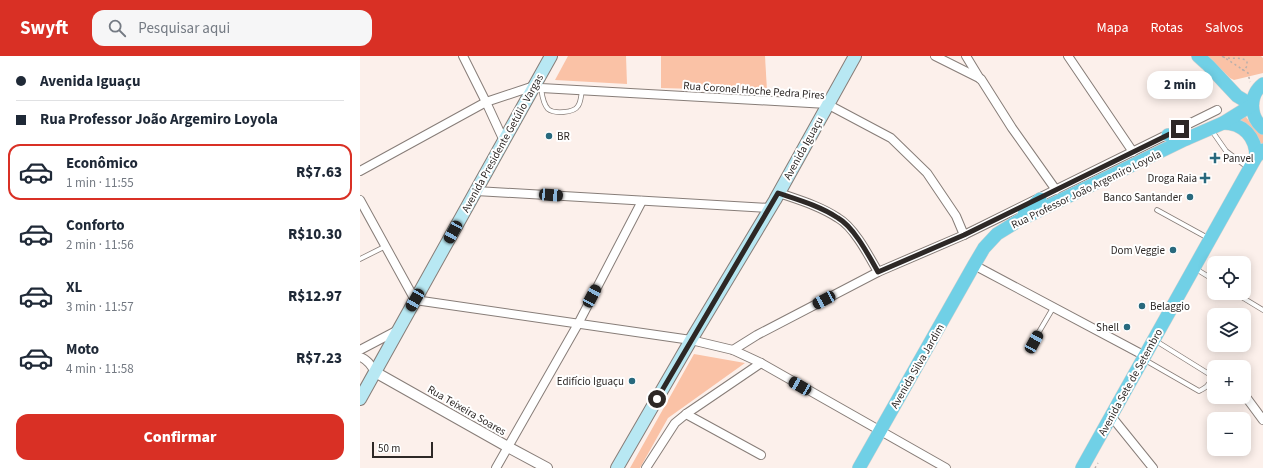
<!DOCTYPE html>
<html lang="pt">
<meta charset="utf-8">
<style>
body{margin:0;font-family:"Source Sans 3",sans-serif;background:#f6f6f7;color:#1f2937;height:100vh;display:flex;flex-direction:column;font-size:15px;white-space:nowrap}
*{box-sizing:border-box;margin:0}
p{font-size:13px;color:#747a83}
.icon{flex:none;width:22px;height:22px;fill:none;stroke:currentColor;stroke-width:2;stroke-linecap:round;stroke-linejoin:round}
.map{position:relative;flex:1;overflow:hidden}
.panel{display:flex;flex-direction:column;background:#fff;width:360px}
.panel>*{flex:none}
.hud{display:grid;align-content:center;height:88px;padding:0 16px;background:#fff}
.fabs{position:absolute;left:847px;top:200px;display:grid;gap:8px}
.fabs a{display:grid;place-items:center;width:44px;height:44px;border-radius:8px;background:#fff;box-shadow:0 2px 10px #0003;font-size:20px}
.scale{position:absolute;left:12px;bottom:10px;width:61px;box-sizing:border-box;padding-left:4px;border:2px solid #2d2826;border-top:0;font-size:11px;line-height:14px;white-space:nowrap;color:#2d2826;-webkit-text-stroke:3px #fff;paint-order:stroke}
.end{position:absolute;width:18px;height:18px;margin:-9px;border:5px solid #2d2826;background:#fff;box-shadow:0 0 0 2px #fff}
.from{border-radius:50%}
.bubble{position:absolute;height:28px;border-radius:12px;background:#fff;box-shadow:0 2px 10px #0003;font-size:13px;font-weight:800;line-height:28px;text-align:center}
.car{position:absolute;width:12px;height:24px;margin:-12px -6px;border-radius:5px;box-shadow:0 0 3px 1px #0007;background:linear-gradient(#222 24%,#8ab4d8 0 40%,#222 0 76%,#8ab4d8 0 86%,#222 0)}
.hud b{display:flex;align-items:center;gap:14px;height:38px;font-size:15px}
.hud b+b{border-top:1px solid #e0e1e3}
.hud i{width:10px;height:10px;background:#1f2937}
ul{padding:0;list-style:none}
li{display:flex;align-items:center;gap:12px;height:56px;margin:0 8px 6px;padding:0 8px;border:2px solid transparent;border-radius:12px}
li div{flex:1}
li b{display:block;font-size:15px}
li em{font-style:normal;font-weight:800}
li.current{border-color:#d93025}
li>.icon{width:36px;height:36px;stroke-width:1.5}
.action{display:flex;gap:8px;margin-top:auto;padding:8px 16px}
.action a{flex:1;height:46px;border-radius:12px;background:#d93025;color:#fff;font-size:16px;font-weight:800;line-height:46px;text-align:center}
header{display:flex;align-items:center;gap:24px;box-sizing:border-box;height:56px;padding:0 20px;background:#d93025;color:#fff}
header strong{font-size:19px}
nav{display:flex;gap:22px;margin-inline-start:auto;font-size:14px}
.search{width:280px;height:36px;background:#f6f6f7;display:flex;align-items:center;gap:10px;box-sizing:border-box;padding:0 14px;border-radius:12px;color:#747a83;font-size:15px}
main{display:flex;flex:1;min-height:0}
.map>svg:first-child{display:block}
.green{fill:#fac2a6}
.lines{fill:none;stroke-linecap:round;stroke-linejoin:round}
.service-casing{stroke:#877d78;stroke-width:5.5}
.minor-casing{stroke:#877d78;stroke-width:10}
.tertiary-casing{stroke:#877d78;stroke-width:12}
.secondary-casing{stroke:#877d78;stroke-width:14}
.primary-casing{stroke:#d1d0cf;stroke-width:14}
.path{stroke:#b9afab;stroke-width:1.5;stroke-dasharray:2 3;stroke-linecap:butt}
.service{stroke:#fff;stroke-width:4}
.minor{stroke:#fff;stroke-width:8}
.tertiary{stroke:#fff;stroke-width:10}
.secondary{stroke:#b8e8f3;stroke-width:12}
.primary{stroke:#70d0e6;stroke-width:13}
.route{stroke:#2d2826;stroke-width:5}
.poi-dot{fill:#28697d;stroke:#fff;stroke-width:1.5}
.labels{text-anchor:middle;stroke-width:4;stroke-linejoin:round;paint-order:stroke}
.street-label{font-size:11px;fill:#2d2826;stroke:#fff}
.poi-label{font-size:11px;fill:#2d2826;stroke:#fff;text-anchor:end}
</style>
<header>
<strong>Swyft</strong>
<div class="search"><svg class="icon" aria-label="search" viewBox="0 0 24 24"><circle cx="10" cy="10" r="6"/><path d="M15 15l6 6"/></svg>Pesquisar aqui</div>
<nav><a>Mapa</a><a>Rotas</a><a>Salvos</a></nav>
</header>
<main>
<section class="panel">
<div class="hud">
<b><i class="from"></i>Avenida Iguaçu</b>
<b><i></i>Rua Professor João Argemiro Loyola</b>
</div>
<ul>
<li class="current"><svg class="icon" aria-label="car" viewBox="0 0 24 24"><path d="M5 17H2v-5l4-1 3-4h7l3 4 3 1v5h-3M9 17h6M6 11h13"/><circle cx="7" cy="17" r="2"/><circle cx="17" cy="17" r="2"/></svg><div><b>Econômico</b><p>1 min · 11:55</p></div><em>R$7.63</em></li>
<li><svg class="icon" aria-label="car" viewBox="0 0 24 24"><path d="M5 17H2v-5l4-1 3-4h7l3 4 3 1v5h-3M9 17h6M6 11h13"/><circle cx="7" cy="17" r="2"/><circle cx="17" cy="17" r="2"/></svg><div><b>Conforto</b><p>2 min · 11:56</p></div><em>R$10.30</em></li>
<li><svg class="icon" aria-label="car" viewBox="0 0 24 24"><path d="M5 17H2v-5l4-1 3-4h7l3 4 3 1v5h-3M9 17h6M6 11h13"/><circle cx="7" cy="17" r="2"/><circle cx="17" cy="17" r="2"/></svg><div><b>XL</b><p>3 min · 11:57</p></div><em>R$12.97</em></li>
<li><svg class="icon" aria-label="car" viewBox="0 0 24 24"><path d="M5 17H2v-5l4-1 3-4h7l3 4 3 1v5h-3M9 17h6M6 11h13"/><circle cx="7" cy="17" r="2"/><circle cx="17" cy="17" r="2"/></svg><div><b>Moto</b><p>4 min · 11:58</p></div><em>R$7.23</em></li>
</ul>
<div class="action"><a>Confirmar</a></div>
</section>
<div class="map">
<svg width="903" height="412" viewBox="0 0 903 412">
<rect width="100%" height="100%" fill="#fcf0eb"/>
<!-- green -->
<g class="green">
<path d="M 208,0 L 266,0 L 267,28 L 195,24 Z"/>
<path d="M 301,0 L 405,0 L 407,35 L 301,32 Z"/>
<path d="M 847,0 L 901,0 L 903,2 L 903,17 L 874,24 L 870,22 Z"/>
<path d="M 884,58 L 889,65 L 903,77 L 903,87 L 898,89 L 874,66 Z"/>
<path d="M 334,298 L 385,307 L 308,362 L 280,412 L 270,412 Z"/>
</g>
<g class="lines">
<!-- service casing -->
<g class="service-casing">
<g id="service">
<path d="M 181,32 C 182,39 183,48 188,53 C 194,58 214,57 218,50 C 221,46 221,39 222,35"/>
<path d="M 852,75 L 866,95 L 887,111"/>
<path d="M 797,154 L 848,182"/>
<path d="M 0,203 L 26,190"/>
<path d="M 836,213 L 854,224"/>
<path d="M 875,237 L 903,254"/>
<path d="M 673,286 L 693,252"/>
<path d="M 785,304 L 839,335 C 845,332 849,330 851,323 L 849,318 L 796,285"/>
</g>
</g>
<!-- minor casing -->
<g class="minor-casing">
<g id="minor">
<path d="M 103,0 L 126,46 L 144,85"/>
<path d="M 575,0 L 621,23 L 652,72 L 696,134"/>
<path d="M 606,0 L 620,23"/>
<path d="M 708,0 L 773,96"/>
<path d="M 0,115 L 126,46 L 174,30 L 181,32 L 467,48 L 531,82 L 567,117 L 596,160 L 604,179"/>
<path d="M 116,135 L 410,152"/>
<path d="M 419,137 C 439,144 460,150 478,162 C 494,171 509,200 518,216"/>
<path d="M 0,144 L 55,244 L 331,284 L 373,294 L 401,307 L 586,412"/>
<path d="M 614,209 L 785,300"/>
<path d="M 0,294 L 38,274"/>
<path d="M 373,294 L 397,279 L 518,216 L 604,179 L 857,54"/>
<path d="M 0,301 C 7,303 11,309 15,316"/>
<path d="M 886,341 L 903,364"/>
<path d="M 326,358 L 401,399"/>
<path d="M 751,360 L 793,412"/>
<path d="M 136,412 L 218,268 L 282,145"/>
<path d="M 286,412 L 315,367 L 326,358 L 401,307"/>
</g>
</g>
<!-- tertiary casing -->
<g class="tertiary-casing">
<path id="tertiary" d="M 15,316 L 148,391 L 187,412"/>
</g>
<!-- secondary casing -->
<g class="secondary-casing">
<g id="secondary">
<path d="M 0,343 L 191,0"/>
<path d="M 257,412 L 331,284 L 415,144 L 495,0"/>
</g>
</g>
<!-- primary casing -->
<g class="primary-casing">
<g id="primary">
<path d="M 838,0 L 848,9 L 877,40 L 892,49"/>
<path d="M 903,28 C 889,39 889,60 903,72"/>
<path d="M 863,67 C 883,67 896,81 896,101"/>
<path d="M 808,79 L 826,83"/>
<path d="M 664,158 L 680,143"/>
<path d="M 499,412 L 614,209 L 624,192 L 637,178 L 658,165 L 826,83 L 863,67 L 892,49"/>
<path d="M 722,412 L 896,101 L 903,94"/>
</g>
</g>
<!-- path -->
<g class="path">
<path d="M 862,0 L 888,17 L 890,26"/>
<path d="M 863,1 C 872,4 879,0 887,5 L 887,10 L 885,13 L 882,14"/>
<path d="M 735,412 L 738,407"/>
</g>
<!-- service -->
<use href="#service" class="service"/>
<!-- minor -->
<use href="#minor" class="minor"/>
<!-- tertiary -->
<use href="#tertiary" class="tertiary"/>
<!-- secondary -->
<use href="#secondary" class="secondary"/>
<!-- primary -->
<use href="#primary" class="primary"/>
</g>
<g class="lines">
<!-- route -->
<path class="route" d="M 297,343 L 418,137 C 439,144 460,150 478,162 C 494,171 509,200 518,216 L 604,179 L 820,73"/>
</g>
<!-- markers -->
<g class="poi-dot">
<circle cx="189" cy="80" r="4"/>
<path d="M853 96h4v4h4v4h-4v4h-4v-4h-4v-4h4z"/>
<path d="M843 116h4v4h4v4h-4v4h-4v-4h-4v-4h4z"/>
<circle cx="830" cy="141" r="4"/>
<circle cx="813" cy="194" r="4"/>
<circle cx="782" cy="250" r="4"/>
<circle cx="767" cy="271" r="4"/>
<circle cx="272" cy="325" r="4"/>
</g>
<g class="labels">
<!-- street labels -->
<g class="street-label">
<text transform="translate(394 34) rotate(4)" y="4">Rua Coronel Hoche Pedra Pires</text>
<text transform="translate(142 87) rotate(-61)" y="4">Avenida Presidente Getúlio Vargas</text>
<text transform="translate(443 92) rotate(-61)" y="4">Avenida Iguaçu</text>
<text transform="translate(726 133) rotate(-26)" y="4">Rua Professor João Argemiro Loyola</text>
<text transform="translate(557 310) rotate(-60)" y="4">Avenida Silva Jardim</text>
<text transform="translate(770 326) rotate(-61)" y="4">Avenida Sete de Setembro</text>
<text transform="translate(107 354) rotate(30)" y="4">Rua Teixeira Soares</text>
</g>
<!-- poi labels -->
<g class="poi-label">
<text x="197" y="84" text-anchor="start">BR</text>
<text x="863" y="106" text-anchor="start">Panvel</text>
<text x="837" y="126">Droga Raia</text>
<text x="822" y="145">Banco Santander</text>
<text x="805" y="198">Dom Veggie</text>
<text x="790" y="254" text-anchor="start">Belaggio</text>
<text x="759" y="275">Shell</text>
<text x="264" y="329">Edifício Iguaçu</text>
</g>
</g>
</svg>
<div class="fabs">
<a><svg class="icon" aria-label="locate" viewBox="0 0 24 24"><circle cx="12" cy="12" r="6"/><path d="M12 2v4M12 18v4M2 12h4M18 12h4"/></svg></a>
<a><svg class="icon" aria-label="layers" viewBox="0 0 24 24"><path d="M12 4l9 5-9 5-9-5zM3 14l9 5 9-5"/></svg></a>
<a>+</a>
<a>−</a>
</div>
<div class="scale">50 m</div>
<i class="end from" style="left:297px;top:343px"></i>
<i class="end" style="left:820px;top:73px"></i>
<div class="bubble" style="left:787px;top:15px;width:66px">2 min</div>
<i class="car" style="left:191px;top:139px;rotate:94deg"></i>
<i class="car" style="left:93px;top:176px;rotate:209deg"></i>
<i class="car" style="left:232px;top:240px;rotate:28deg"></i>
<i class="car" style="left:55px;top:244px;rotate:210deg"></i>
<i class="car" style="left:464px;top:244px;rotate:242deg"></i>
<i class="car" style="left:674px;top:286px;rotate:29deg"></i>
<i class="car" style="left:440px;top:330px;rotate:300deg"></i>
</div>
</main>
